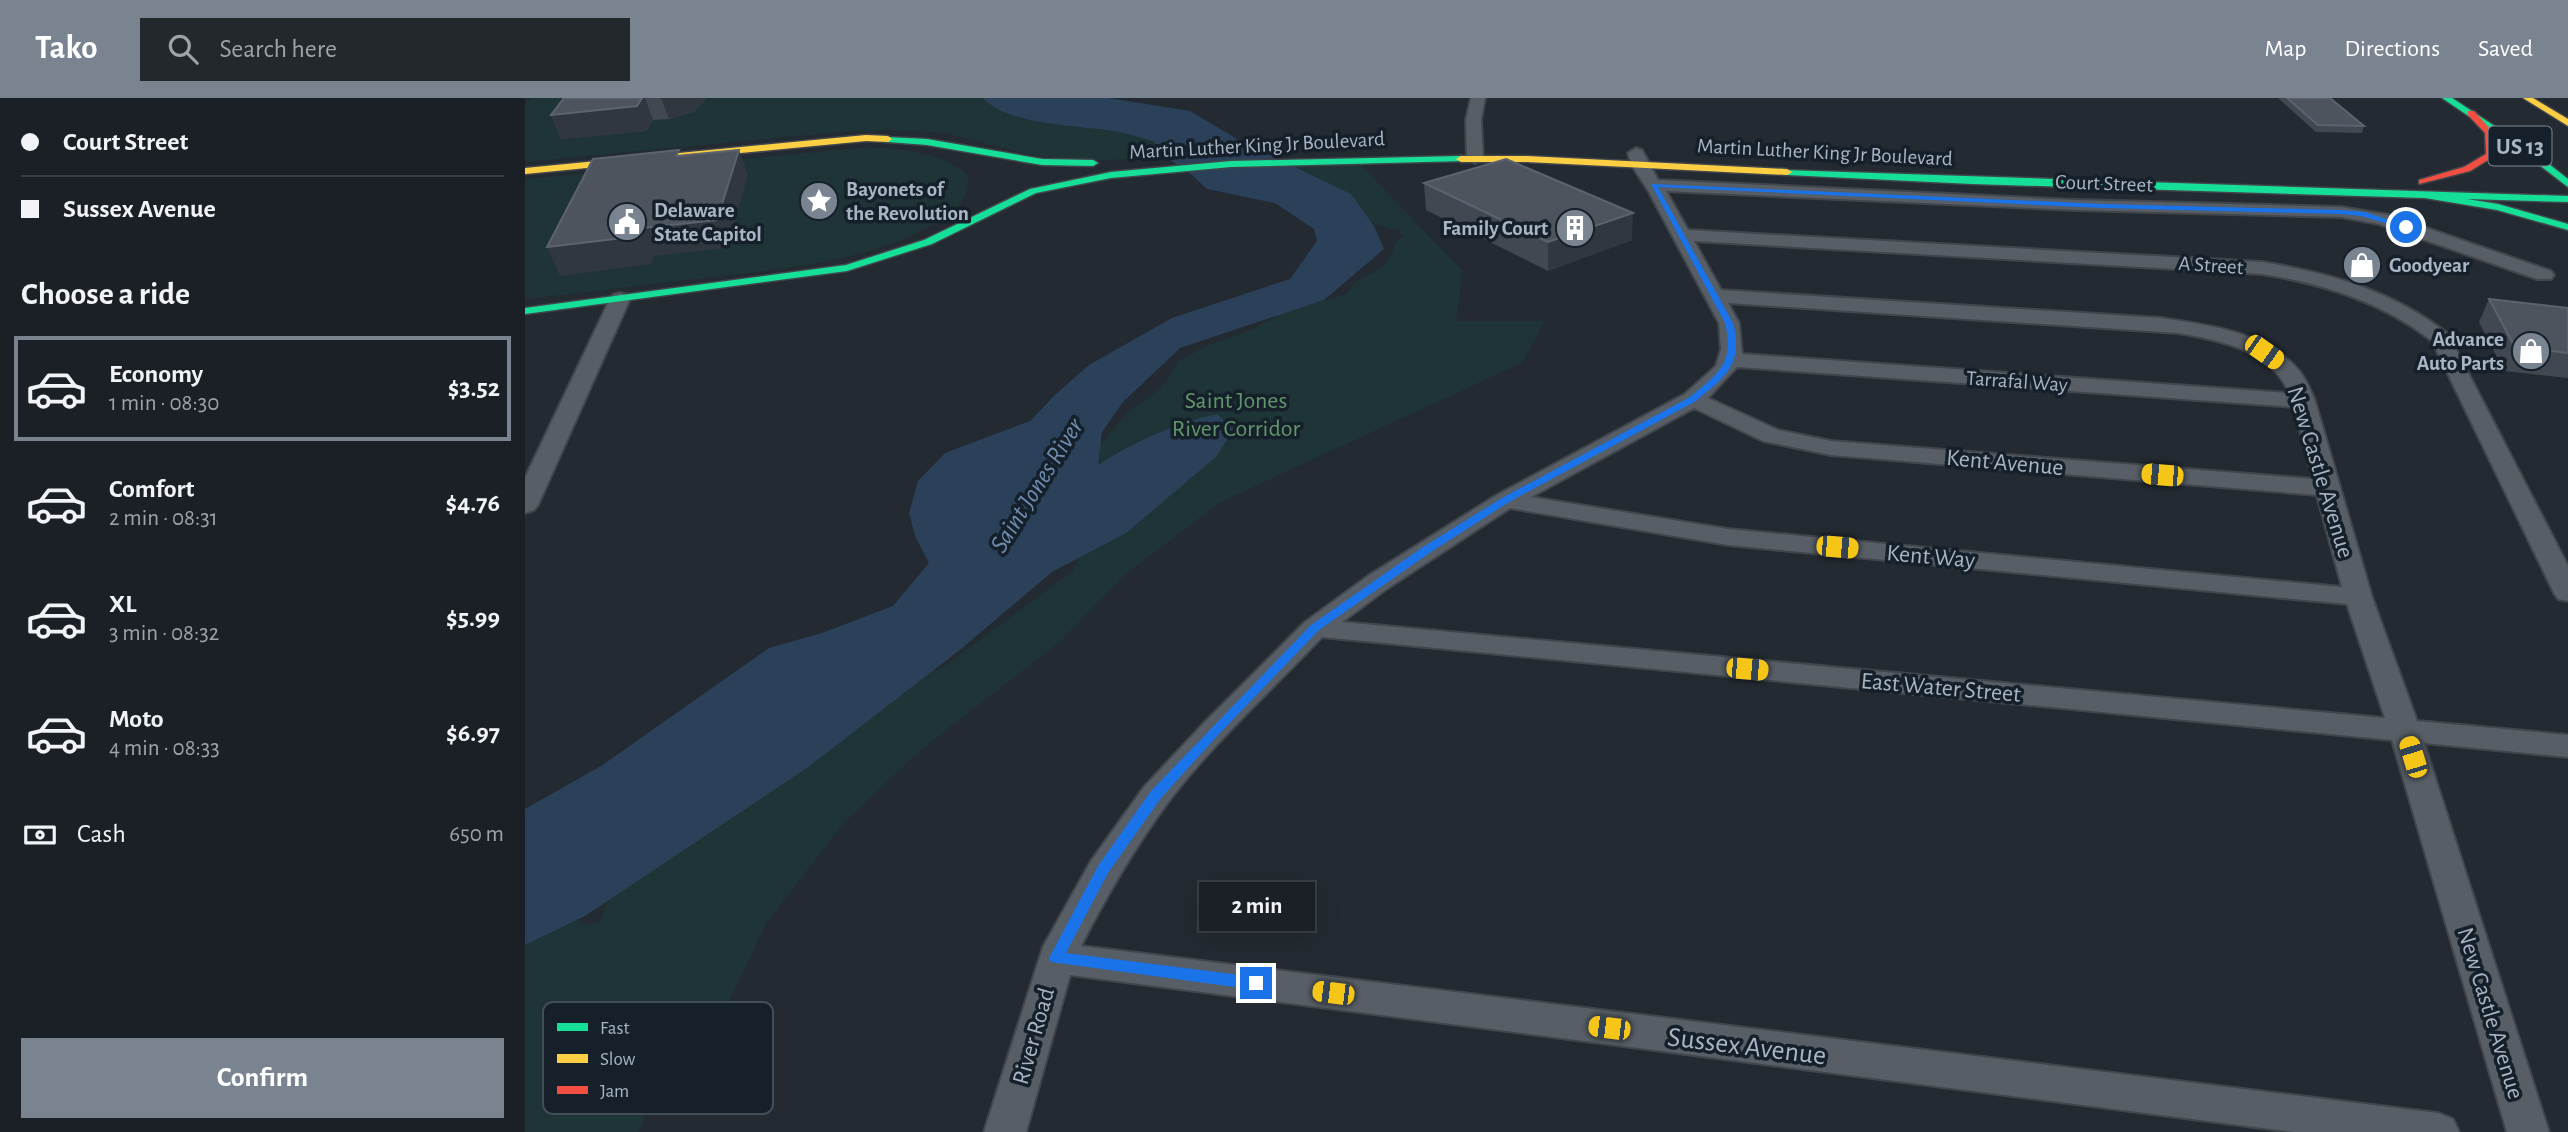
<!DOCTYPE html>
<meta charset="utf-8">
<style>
body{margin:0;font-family:"Alegreya Sans",sans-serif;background:#23282d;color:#f1f3f6;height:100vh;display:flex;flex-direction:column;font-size:26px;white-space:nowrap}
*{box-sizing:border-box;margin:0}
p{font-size:23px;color:#9fa3a7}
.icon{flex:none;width:38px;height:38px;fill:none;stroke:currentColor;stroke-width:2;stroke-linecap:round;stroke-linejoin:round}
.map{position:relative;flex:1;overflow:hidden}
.side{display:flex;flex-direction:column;background:#1a2025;width:525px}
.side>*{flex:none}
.guide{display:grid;align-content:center;height:154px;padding:0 21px;background:#1a2025}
.end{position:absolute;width:32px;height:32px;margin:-16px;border:9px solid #1a73e8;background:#fff;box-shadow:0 0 0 4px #fff}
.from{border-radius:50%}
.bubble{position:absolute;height:49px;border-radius:0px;background:#1a2025;box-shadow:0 7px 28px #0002,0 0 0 2px #383e42;font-size:23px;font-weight:600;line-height:49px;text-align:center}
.car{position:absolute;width:21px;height:42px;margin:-21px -10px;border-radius:9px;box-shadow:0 0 5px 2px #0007;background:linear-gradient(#f5c518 24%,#345 0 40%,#f5c518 0 76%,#345 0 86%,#f5c518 0)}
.guide b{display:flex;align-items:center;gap:24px;height:66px;font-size:26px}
.guide b+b{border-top:2px solid #383e42}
.guide i{width:18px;height:18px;background:#f1f3f6}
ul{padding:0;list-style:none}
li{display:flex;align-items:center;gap:21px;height:105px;margin:0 14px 10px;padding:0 7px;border:4px solid transparent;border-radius:0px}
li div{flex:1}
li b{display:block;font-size:26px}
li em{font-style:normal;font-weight:600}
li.current{border-color:#7a8491}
li>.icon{width:63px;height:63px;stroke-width:1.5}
h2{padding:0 21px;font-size:32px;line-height:84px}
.pay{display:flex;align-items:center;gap:18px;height:77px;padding:0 21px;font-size:26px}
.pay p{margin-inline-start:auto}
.cta{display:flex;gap:14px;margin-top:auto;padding:14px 21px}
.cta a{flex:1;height:80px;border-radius:0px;background:#7a8491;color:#fff;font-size:28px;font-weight:600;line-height:80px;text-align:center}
header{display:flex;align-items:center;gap:42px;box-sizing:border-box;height:98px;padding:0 35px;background:#7a8491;color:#fff}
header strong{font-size:33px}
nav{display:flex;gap:38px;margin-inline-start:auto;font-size:24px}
.search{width:490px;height:63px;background:#23282d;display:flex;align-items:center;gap:18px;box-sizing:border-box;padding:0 24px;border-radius:0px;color:#9fa3a7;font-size:26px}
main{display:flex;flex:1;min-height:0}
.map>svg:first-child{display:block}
.green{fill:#1f3437}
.water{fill:#2b415a}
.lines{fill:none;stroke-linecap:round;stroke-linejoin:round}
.street-casing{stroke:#40464b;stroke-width:4}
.fast-casing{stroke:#40464b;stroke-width:3}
.slow-casing{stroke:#40464b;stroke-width:3}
.jam-casing{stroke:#40464b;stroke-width:3}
.street{fill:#575e66;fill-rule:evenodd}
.fast{fill:#16e098;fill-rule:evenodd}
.slow{fill:#ffcf43;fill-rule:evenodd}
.jam{fill:#f24e42;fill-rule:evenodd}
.wall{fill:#424851}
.shaded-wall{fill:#31373f}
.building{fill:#4d545d;stroke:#5b636e;stroke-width:2}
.route{fill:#1a73e8}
.labels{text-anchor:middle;stroke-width:7;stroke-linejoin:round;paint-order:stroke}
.far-street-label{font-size:21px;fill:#a9b5c5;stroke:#16202b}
.far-poi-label{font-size:21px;font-weight:bold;fill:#a9b5c5;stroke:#16202b;text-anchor:start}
.shield{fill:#16202b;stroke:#7d8897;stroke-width:2}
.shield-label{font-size:23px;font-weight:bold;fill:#a9b5c5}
.park-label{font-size:24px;fill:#60976a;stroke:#16202b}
.street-label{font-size:24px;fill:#a9b5c5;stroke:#16202b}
.water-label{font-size:26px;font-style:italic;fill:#6e8db1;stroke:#16202b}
.near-street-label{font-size:28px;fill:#a9b5c5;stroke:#16202b}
.key{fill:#16202b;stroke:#424d59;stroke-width:2}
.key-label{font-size:19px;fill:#a9b5c5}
</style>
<header>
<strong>Tako</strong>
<div class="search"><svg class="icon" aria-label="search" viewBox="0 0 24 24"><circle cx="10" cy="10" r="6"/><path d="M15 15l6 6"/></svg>Search here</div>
<nav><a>Map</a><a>Directions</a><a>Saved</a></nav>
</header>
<main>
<section class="side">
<div class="guide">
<b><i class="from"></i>Court Street</b>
<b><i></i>Sussex Avenue</b>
</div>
<h2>Choose a ride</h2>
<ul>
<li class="current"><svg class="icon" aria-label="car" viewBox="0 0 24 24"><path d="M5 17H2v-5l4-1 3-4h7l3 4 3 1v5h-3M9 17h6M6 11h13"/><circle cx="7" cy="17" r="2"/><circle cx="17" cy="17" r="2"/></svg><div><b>Economy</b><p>1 min · 08:30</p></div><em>$3.52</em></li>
<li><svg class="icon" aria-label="car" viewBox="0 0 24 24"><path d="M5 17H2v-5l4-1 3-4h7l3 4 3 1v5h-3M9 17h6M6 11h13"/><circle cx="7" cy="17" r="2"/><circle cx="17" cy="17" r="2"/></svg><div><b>Comfort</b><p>2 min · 08:31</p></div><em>$4.76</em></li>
<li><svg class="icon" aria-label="car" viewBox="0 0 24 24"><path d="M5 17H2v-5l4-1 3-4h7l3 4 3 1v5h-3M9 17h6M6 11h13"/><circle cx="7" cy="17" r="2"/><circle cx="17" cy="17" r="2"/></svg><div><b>XL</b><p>3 min · 08:32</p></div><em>$5.99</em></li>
<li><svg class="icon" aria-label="car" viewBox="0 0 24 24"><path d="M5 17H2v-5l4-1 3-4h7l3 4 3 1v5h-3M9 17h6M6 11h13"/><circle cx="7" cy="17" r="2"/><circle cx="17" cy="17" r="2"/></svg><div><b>Moto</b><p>4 min · 08:33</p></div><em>$6.97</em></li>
</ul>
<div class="pay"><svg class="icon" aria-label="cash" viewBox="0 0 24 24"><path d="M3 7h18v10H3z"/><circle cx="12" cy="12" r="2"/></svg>Cash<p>650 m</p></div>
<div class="cta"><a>Confirm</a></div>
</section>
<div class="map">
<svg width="2043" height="1034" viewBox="0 0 2043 1034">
<rect width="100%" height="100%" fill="#232a31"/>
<!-- green -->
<g class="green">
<path d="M 6,0 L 458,0 C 485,29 561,27 599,35 C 609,37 620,41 630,44 L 638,57 C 587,65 532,64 482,51 C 459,46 437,37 413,35 C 381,31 348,32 316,34 L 0,64 L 0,7 Z"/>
<path d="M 344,49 C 379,52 413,53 441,75 C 447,90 440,102 429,112 C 366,167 224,174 143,184 C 95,190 48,196 0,201 L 0,81 Z"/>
<path d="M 835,66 L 938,173 L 931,223 L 1020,223 L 997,265 L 696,404 L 601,476 L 535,544 L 397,651 L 318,726 L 241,826 L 172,970 L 138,974 L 114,1034 L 0,1034 L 0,847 L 45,816 L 60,827 L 75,823 L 93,774 L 120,776 L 144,762 L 227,707 L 257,656 L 358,599 L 421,567 L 549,472 L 557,453 L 565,359 L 602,315 L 635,291 L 654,263 L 681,248 L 723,233 L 760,214 L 822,196 L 830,184 L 856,170 L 868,155 L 869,146 L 878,138 L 875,133 L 853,127 L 772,89 L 759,69 Z"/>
</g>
<!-- water -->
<path class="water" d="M 458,0 L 583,0 L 665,13 L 717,44 L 826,96 L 849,128 L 859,151 L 799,202 L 655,250 L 598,304 L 577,334 L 573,367 C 610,343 649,326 692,316 L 708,332 L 691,359 L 601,435 L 527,474 L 436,551 L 282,670 L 60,818 L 0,847 L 0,711 L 76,668 L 244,550 L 297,535 L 368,508 L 404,465 L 390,438 L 384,415 L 393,383 L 420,355 L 505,323 L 531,296 L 564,267 L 647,220 L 765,181 L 792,143 L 789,131 L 750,105 L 682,91 L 666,76 L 635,55 L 630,44 C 619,41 609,37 598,35 C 561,27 484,29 458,0 Z"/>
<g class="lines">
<!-- street casing -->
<g class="street-casing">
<g id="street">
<path d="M 946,0 L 960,0 L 956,22 L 958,60 L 950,65 L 942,60 L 941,22 Z"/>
<path d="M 1111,50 L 1117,52 L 1133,82 L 1551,102 L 1816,109 L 1864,117 L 2026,173 L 2029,177 L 2026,181 L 2012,181 L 1854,126 L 1816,119 L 1551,112 L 1141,93 L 1163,132 L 1737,164 C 1805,175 1868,193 1923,236 L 2043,468 L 2043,503 L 2033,501 L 2029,495 L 1907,243 C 1857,204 1799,186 1737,176 L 1169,143 L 1196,192 L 1636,220 C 1684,227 1743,234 1775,274 C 1782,283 1786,293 1790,303 L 1847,499 L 1892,623 L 2043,637 L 2043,659 L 1899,645 L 2024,1034 L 1982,1034 L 1867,642 L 797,539 C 747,592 684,649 641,707 C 608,752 581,799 556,848 L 1913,1015 L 1928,1021 L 1934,1034 L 1768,1034 L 545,877 L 501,1034 L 459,1034 L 518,849 L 566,763 L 619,689 L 679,625 L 780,524 L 843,478 L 972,397 L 1160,296 L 1191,268 L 1196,251 L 1194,225 L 1124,94 L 1106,66 L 1103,55 ZM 1203,205 L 1653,235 C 1694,242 1747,252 1764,295 L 1217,256 L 1214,225 ZM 1212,269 L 1769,309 L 1788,381 L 1306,343 L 1253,332 L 1183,300 ZM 1169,310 L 1238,343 L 1306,357 L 1792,397 L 1817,489 L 1203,431 L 1006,399 ZM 985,410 L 1203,447 L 1822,506 L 1860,620 L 817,524 L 863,490 Z"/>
<path d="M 95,195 L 102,197 L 105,201 L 13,407 L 9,412 L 0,415 L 0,380 L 85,201 L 88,197 Z"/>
</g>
</g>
<!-- fast casing -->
<g class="fast-casing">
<g id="fast">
<path d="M 1917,0 L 1927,0 L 2006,52 L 2043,81 L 2043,89 L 2000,56 Z"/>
<path d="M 360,39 L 402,41 L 517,61 L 568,62 L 573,65 L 568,68 L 517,67 L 402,47 L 363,44 L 360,43 Z"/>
<path d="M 936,58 L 941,61 L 939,63 L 706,69 L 586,80 L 511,95 L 407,146 L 322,173 L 0,216 L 0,210 L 321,167 L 399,142 L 505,91 L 586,74 L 706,63 Z"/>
<path d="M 1259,72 L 2043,98 L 2043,104 L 1942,101 L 1973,106 L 2043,126 L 2043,132 L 1972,112 L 1900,100 L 1447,86 L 1262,77 L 1257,74 Z"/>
</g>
</g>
<!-- slow casing -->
<g class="slow-casing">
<g id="slow">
<path d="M 1998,0 L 2008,0 L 2043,21 L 2043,28 Z"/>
<path d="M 341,37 L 363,38 L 367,41 L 363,44 L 341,43 L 0,76 L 0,70 Z"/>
<path d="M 1002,58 L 1262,71 L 1267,74 L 1262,77 L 1002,64 L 936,64 L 931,61 L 936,58 Z"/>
</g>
</g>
<!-- jam casing -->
<g class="jam-casing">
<path id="jam" d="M 1943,13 L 1949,13 L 1968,34 L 1971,57 L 1945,73 L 1894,86 L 1894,82 L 1939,69 L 1961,56 L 1960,35 L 1943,17 Z"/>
</g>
<!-- street -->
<use href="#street" class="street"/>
<!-- fast -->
<use href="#fast" class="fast"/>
<!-- slow -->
<use href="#slow" class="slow"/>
<!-- jam -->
<use href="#jam" class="jam"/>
</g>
<!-- wall -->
<g class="wall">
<path d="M 39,0 L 182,0 L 169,14 L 144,21 L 128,22 L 121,33 L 36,41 L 26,17 Z"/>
<path d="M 1753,0 L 1805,0 L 1839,28 L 1837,35 L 1791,34 Z"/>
<path d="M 899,85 L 1107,142 L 1023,173 L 901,112 Z"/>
<path d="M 1964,201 L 2043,210 L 2043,280 L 1979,273 L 1954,224 Z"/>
</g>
<!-- shaded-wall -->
<g class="shaded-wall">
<path d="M 117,0 L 120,0 L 128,22 L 121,33 L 36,41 L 26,17 Z"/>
<path d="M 136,0 L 182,0 L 169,14 L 144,21 Z"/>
<path d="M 214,52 L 223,77 L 202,150 L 129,158 L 126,166 L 35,178 L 22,149 L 118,130 Z"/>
<path d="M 1108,115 L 1107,142 L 1023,173 L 1023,144 Z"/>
</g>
<!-- building -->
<g class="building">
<path d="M 39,0 L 117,0 L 112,8 L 26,17 Z"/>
<path d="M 1762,0 L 1805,0 L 1839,28 L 1793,27 Z"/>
<path d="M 154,52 L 151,58 L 214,52 L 192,122 L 118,130 L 115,138 L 22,149 L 68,61 Z"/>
<path d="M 981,61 L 1108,115 L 1023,144 L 899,85 Z"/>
<path d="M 1964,201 L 2043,210 L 2043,255 L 1990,249 Z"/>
</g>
<!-- route -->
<path class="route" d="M 1126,86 L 1578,106 L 1816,112 L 1840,114 L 1885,129 L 1881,131 L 1836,118 L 1816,116 L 1578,110 L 1133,89 L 1208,225 C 1219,266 1200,279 1171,303 L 984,404 L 906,454 L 794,532 L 695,635 L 636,700 L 583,775 L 541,855 L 731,879 L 739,885 L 737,890 L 731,892 L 526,864 L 524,860 L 573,768 L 626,693 L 786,527 L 898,449 L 977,400 L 1165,299 C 1193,276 1210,265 1200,225 Z"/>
<!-- icons -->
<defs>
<g id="sight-disc" transform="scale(2.0125)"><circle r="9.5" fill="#7a8491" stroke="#16202b"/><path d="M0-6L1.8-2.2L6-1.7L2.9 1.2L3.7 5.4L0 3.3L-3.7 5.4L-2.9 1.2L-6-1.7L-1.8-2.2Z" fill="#fff"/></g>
<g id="civic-disc" transform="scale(2.0125)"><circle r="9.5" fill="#7a8491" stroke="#16202b"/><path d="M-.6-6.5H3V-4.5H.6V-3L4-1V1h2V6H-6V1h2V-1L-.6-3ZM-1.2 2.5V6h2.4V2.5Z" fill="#fff"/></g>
<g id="building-disc" transform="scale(2.0125)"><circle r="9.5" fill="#7a8491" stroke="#16202b"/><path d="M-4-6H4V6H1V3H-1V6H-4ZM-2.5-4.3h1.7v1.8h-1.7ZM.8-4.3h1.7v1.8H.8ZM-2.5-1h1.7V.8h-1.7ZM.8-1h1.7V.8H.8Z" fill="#fff"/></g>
<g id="shop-disc" transform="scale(2.0125)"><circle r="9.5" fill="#7a8491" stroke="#16202b"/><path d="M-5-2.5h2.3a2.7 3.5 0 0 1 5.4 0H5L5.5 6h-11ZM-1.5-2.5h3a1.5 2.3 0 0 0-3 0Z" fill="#fff"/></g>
</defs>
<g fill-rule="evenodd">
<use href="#sight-disc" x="294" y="103"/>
<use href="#civic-disc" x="102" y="124"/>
<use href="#building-disc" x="1050" y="130"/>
<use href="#shop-disc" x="1837" y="167"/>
<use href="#shop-disc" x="2006" y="253"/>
</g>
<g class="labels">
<!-- far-street labels -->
<g class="far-street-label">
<text transform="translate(732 47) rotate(-3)" y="7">Martin Luther King Jr Boulevard</text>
<text transform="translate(1300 54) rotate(3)" y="7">Martin Luther King Jr Boulevard</text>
<text transform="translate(1579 85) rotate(2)" y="7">Court Street</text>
<text transform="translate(1686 167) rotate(4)" y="7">A Street</text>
<text transform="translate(1492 283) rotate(4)" y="7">Tarrafal Way</text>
</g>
<!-- far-poi labels -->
<g class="far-poi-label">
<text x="321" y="98">Bayonets of<tspan x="321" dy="24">the Revolution</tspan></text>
<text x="129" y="119">Delaware<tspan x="129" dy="24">State Capitol</tspan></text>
<text x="1023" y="137" text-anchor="end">Family Court</text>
<text x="1864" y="174">Goodyear</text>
<text x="1979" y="248" text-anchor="end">Advance<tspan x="1979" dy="24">Auto Parts</tspan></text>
</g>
<!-- shield labels -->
<rect class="shield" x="1963.5" y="28.5" width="63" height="39" rx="5"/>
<g class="shield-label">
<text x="1995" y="56">US 13</text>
</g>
<!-- park labels -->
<g class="park-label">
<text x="711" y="310">Saint Jones<tspan x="711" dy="28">River Corridor</tspan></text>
</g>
<!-- street labels -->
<g class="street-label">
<text transform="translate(1480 364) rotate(5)" y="8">Kent Avenue</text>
<text transform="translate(1796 374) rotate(73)" y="8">New Castle Avenue</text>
<text transform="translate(1406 458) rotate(5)" y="8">Kent Way</text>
<text transform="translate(1416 589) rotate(5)" y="8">East Water Street</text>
<text transform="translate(1966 915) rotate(73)" y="8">New Castle Avenue</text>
<text transform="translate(508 938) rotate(-74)" y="8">River Road</text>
</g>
<!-- water labels -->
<g class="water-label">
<text transform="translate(511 387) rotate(-58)" y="9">Saint Jones River</text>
</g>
<!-- near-street labels -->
<g class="near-street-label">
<text transform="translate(1222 947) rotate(7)" y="10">Sussex Avenue</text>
</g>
</g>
<!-- legend -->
<rect x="18" y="904" width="230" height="112" rx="10" class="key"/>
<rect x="32" y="925" width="31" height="8" fill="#16e098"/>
<rect x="32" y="956" width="31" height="9" fill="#ffcf43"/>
<rect x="32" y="988" width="31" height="8" fill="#f24e42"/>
<g class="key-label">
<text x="75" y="936">Fast</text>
<text x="75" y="967">Slow</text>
<text x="75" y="999">Jam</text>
</g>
</svg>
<i class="end from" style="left:1881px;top:129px"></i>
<i class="end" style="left:731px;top:885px"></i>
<div class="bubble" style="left:674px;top:784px;width:116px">2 min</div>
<i class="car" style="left:1739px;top:254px;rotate:125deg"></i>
<i class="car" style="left:1637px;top:377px;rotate:275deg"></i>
<i class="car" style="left:1312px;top:449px;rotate:95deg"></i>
<i class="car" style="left:1222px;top:571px;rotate:95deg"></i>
<i class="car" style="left:1888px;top:659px;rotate:343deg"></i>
<i class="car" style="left:808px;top:895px;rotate:277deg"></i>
<i class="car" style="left:1084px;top:930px;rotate:277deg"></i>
</div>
</main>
